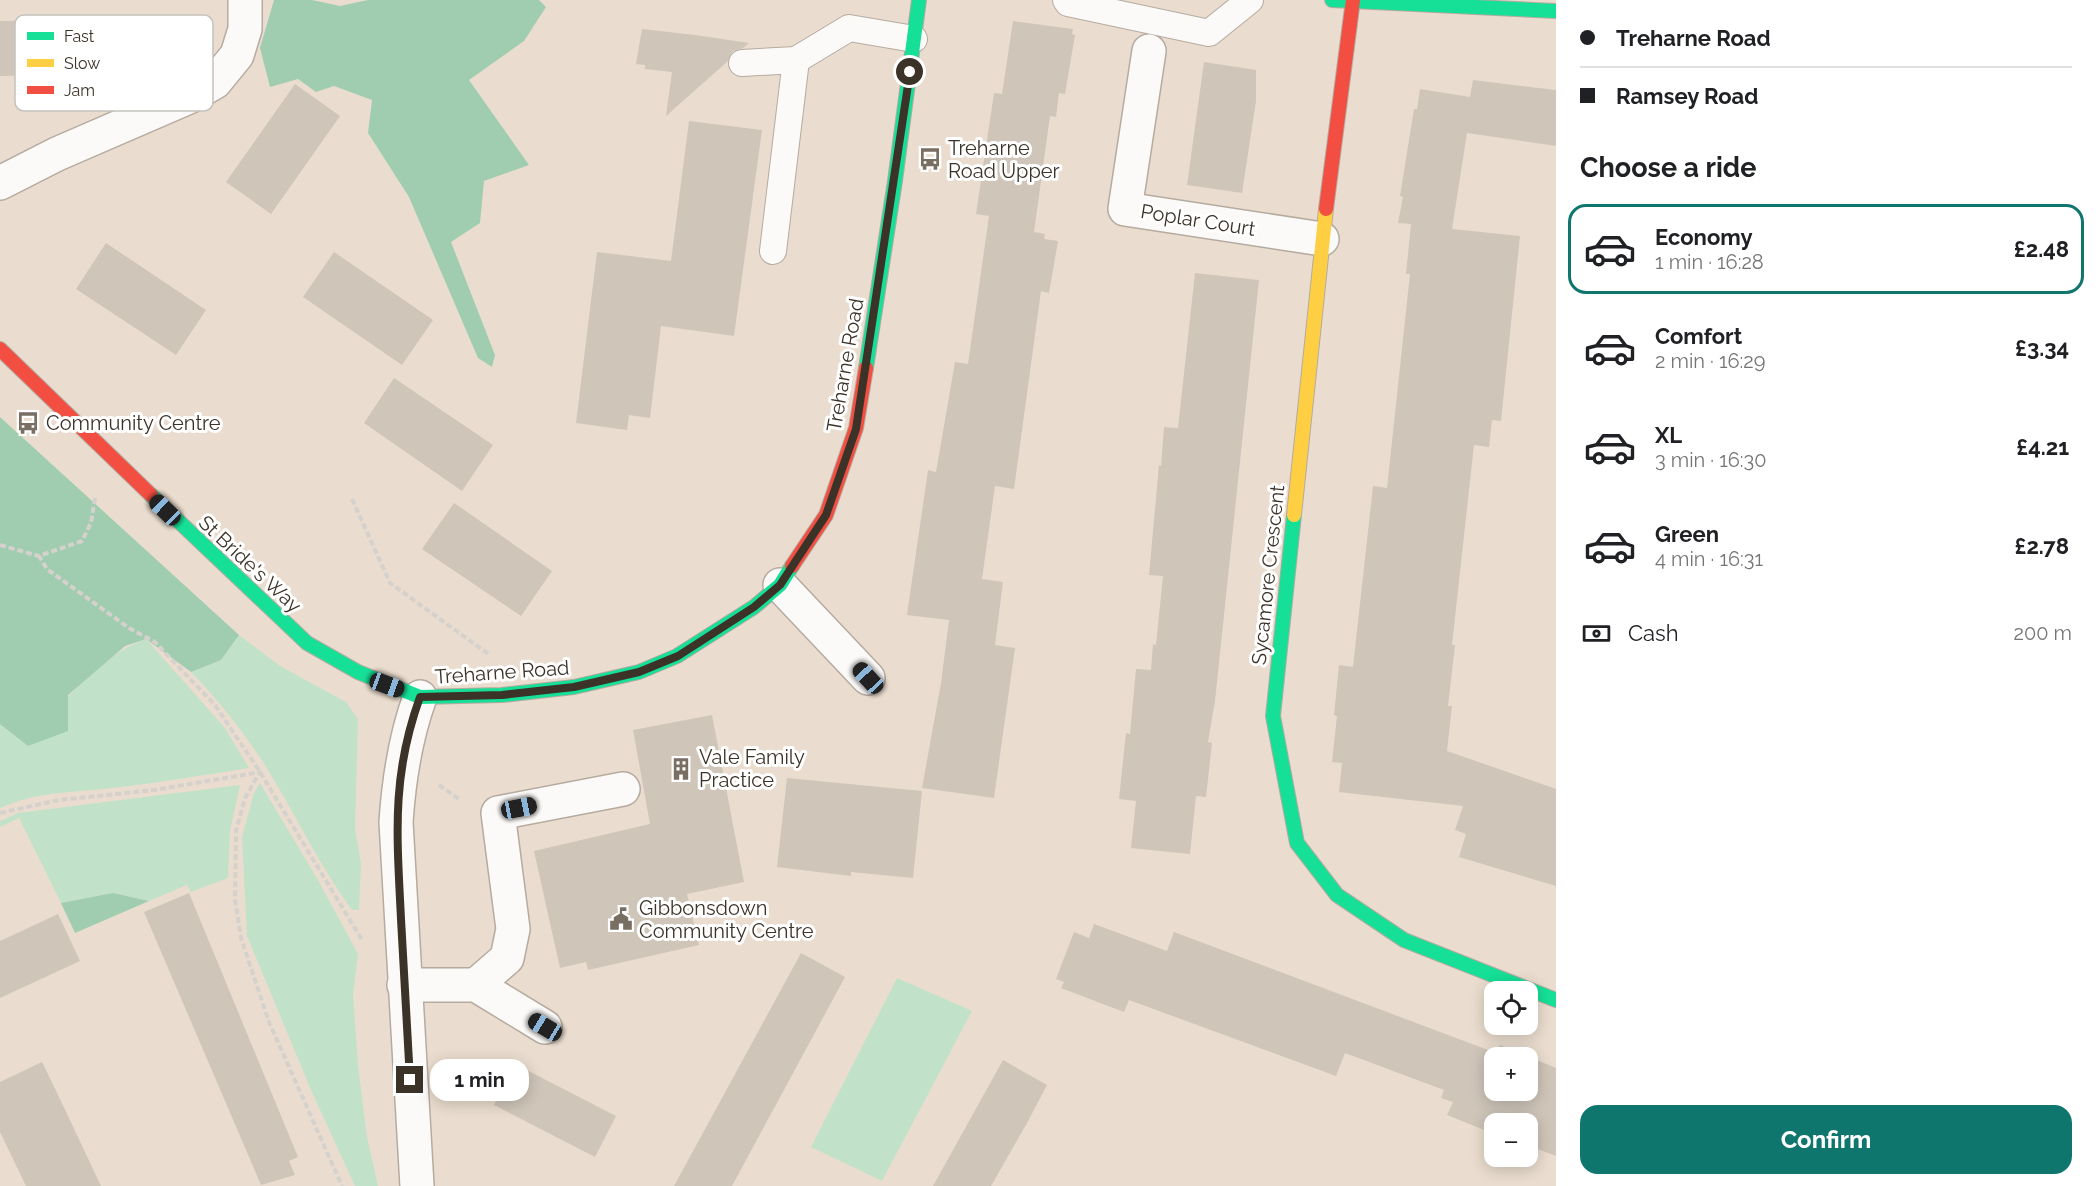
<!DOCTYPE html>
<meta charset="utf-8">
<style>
body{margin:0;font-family:Raleway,sans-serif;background:#f2f2f2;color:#202124;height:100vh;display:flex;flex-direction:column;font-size:22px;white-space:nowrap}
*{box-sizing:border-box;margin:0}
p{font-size:20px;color:#757577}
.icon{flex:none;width:33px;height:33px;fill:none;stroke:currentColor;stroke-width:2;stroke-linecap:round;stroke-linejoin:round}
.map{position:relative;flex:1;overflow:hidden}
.details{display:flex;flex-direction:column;background:#fff;width:540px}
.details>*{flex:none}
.guide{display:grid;align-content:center;height:132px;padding:0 24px;background:#fff}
.controls{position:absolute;left:1484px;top:981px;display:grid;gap:12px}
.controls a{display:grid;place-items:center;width:54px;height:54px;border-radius:12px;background:#fff;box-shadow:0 3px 15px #0003;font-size:30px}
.end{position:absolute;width:27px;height:27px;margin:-14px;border:8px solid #3b3228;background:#fff;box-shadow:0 0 0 3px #fff}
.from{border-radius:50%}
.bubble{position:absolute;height:42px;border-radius:18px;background:#fff;box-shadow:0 3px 15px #0003;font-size:20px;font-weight:700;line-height:42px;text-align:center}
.car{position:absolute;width:18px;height:36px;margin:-18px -9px;border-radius:8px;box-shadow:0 0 4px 2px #0007;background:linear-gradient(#222 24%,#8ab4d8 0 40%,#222 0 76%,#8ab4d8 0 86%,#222 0)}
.guide b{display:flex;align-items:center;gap:21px;height:57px;font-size:22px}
.guide b+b{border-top:2px solid #e0e0e0}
.guide i{width:15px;height:15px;background:#202124}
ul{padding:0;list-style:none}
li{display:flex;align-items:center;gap:18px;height:90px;margin:0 12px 9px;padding:0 12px;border:3px solid transparent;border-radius:18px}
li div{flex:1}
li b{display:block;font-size:22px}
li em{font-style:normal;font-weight:700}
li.current{border-color:#0f766e}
li>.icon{width:54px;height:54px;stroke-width:1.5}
h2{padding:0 24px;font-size:27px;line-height:72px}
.pay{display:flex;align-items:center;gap:15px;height:66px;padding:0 24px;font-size:22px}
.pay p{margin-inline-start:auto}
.action{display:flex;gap:12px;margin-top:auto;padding:12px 24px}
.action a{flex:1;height:69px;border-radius:18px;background:#0f766e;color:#fff;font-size:24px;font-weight:700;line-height:69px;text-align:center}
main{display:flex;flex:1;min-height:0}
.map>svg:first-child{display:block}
.green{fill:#c1e2c8}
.forest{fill:#a0cdb0}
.building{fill:#cfc5b9;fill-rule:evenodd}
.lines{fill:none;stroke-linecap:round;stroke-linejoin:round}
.lane-casing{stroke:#b5aba0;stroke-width:28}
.street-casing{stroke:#b5aba0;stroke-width:36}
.fast-casing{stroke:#b5aba0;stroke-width:16}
.slow-casing{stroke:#b5aba0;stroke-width:16}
.jam-casing{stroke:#b5aba0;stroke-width:16}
.path{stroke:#d5d1cc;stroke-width:4;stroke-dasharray:6 3;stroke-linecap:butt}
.lane{stroke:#fcfaf8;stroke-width:26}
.street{stroke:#fcfaf8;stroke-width:33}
.fast{stroke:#16e098;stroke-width:14}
.slow{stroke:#ffcf43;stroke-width:14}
.jam{stroke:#f24e42;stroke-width:14}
.route{stroke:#3b3228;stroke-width:8}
.labels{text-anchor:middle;stroke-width:6;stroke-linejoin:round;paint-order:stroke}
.poi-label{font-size:20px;fill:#3b3228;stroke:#fff;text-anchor:start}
.street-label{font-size:20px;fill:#3b3228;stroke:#fff}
.key{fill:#fff;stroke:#c4c2be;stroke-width:1.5}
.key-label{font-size:16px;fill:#3b3228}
</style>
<main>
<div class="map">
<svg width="1556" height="1186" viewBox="0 0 1556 1186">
<rect width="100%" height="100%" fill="#eaddcf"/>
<!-- green -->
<g class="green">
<path d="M 239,635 L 280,666 L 346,702 L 358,719 L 355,828 L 361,864 L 359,910 L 352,910 C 322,869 300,824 274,780 C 251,741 222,704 191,672 L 221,660 Z"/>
<path d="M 146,639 L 225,728 L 249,768 C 204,775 158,783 112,788 C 72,793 38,791 0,808 L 0,724 L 28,746 C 60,705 96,657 146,639 Z"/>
<path d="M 260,783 L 318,880 L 358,954 L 353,994 L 358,1066 L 367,1137 L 378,1186 L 355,1186 L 311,1090 L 247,936 L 242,837 L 254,793 Z"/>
<path d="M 240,785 L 230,831 L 228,878 L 191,892 L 187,885 L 149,901 L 113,893 L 61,903 L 19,818 L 0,827 L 0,821 L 18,813 Z"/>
<path d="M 897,978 L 972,1011 L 882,1181 L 811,1147 Z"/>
</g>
<!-- forest -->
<g class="forest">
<path d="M 274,0 L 312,0 L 340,6 L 368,0 L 539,0 L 546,7 L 524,41 L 469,80 L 529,165 L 484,181 L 480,223 L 451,242 L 495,355 L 492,367 L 478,358 L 409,197 L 368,133 L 372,100 L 334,86 L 316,92 L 298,79 L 270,87 L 260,48 Z"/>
<path d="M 0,417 L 239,635 L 221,660 L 191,672 L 146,639 L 125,646 L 68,695 L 68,731 L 28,746 L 0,724 Z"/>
<path d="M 113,893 L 149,901 L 75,933 L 61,903 Z"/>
</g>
<!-- building -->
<g class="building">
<path d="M 54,20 L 55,75 L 0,76 L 0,21 Z"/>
<path d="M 1013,21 L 1073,29 L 1072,34 L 1075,35 L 1065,94 L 1059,93 L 1056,117 L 1050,116 L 1034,232 L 1045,234 L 1044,239 L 1058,241 L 1049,293 L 1041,291 L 1014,489 L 995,486 L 982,579 L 1003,582 L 995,645 L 1015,648 L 994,798 L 922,788 L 941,683 L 949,620 L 907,615 L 928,470 L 936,472 L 955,362 L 968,364 L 989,216 L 976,214 L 994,93 L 1002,94 Z"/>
<path d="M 642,29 L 695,35 L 749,43 L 743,48 L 733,51 L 727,62 L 666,116 L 672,72 L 645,69 L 645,65 L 636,64 Z"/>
<path d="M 1204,62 L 1256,70 L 1256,101 L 1242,193 L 1187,185 Z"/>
<path d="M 1473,80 L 1556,90 L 1556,146 L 1467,133 L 1452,229 L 1520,236 L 1501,421 L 1492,420 L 1489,447 L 1474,445 L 1471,472 L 1452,645 L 1455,645 L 1448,706 L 1452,706 L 1447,751 L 1556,789 L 1556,886 L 1459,857 L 1466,834 L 1455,830 L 1463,806 L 1339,792 L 1342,763 L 1332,762 L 1337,716 L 1334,715 L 1339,665 L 1353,667 L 1373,486 L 1387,488 L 1410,274 L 1406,274 L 1411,224 L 1398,223 L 1403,197 L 1400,196 L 1414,109 L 1417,109 L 1420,89 L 1470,97 Z"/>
<path d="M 295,84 L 340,116 L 271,214 L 226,182 Z"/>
<path d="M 689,121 L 762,130 L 734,336 L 661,326 L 650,418 L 629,415 L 627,430 L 576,423 L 597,252 L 671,261 Z"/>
<path d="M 106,243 L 206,310 L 176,355 L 76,289 Z"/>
<path d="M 334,252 L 433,320 L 402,365 L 303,297 Z"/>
<path d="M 1195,273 L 1259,280 L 1215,701 L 1208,742 L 1212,743 L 1206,797 L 1196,796 L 1190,854 L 1131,848 L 1136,801 L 1119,799 L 1126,733 L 1130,734 L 1136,669 L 1151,670 L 1153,644 L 1156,645 L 1163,576 L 1149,575 L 1159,465 L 1161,466 L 1164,427 L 1178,428 Z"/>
<path d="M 394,378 L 493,445 L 462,491 L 364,423 Z"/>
<path d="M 454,503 L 552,571 L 521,616 L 422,549 Z"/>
<path d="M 712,715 L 744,882 L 687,894 L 699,945 L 588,970 L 586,962 L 560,968 L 534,851 L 650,824 L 633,730 Z"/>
<path d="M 787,778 L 922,791 L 913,878 L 851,872 L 851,876 L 777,867 Z"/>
<path d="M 189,893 L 298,1157 L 289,1161 L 295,1175 L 261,1185 L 144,912 Z"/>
<path d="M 58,914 L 80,961 L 0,998 L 0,941 Z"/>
<path d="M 1094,924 L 1167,951 L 1174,932 L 1496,1053 L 1500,1045 L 1556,1068 L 1556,1156 L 1527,1145 L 1527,1124 L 1494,1124 L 1494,1134 L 1447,1115 L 1453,1102 L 1441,1098 L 1444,1090 L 1345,1053 L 1336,1076 L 1129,1000 L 1124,1012 L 1061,988 L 1064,982 L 1056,979 L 1074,932 L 1089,938 ZM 1494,1058 L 1527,1058 L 1527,1090 L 1494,1090 Z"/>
<path d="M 801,953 L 845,977 L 732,1186 L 674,1186 Z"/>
<path d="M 1003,1060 L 1047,1085 L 1027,1123 L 991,1186 L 933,1186 Z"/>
<path d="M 42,1062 L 59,1097 L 101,1186 L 26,1186 L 0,1132 L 0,1082 Z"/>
<path d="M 515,1064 L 616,1116 L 595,1157 L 494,1105 Z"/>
</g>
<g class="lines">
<!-- lane casing -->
<g class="lane-casing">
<g id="lane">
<path d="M 1066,0 L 1068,3 L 1209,33 L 1250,0"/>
<path d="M 742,63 L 796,60"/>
<path d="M 773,251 L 796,60 L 849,28 L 914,39"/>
</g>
</g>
<!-- street casing -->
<g class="street-casing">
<g id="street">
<path d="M 1149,51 L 1125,209 L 1322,239"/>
<path d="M 0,183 L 57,154 L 191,96 L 215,82 L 237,55 L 245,29 L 245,0"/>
<path d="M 780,585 L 868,678"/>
<path d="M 404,985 L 476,985 L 545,1027"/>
<path d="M 476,985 L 507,958 L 513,929 L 498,813 L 623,789"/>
<path d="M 417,1186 L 396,822 C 399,778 405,738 420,697"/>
</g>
</g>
<!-- fast casing -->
<g class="fast-casing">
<g id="fast">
<path d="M 1332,0 L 1556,11"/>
<path d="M 866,368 L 895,181 L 919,0"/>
<path d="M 151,495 L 307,643 L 358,672 L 420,697 L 502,695 L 574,687 L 639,672 L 677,656 L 754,607 L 780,585 L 792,566"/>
<path d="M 1294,515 L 1273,716 L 1297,843 L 1337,895 L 1404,940 L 1556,1000"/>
</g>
</g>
<!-- slow casing -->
<g class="slow-casing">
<path id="slow" d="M 1294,515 L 1326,209"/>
</g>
<!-- jam casing -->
<g class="jam-casing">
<g id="jam">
<path d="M 1326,209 L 1353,0"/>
<path d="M 0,349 L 151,495"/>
<path d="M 792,566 L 826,515 L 856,428 L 866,368"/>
</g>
</g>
<!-- path -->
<g class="path">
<path d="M 95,498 L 91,523 L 82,541 L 39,556 L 47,569 L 129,628 L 155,642 L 215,705 L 260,772 L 362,940"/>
<path d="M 352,499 L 390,583 L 490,655"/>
<path d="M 0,545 L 39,556"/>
<path d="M 439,785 L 460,800"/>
<path d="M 0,813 L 59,800 L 154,790 L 260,772 L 245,798 L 236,831 L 235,900 L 241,938 L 269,1022 L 342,1186"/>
</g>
<!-- lane -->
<use href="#lane" class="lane"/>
<!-- street -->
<use href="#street" class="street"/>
<!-- fast -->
<use href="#fast" class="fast"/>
<!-- slow -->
<use href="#slow" class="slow"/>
<!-- jam -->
<use href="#jam" class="jam"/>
</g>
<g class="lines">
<!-- route -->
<path class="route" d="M 410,1080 C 407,1027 404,973 401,919 C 397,836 391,777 420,697 L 502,695 L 574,687 L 639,672 L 678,656 L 754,607 L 780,585 L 826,515 L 856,429 L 910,72"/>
</g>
<!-- icons -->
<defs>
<g id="bus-bare" transform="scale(1.8)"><path d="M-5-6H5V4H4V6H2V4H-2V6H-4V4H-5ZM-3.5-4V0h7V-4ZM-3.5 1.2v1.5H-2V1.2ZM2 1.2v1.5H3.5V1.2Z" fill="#786e62" stroke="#fff" stroke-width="2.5" paint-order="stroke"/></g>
<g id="building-bare" transform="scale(1.8)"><path d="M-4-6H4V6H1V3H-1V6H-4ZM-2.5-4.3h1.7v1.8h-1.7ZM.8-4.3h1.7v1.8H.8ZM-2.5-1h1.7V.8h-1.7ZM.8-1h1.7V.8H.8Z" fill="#786e62" stroke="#fff" stroke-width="2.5" paint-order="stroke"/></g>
<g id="civic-bare" transform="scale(1.8)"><path d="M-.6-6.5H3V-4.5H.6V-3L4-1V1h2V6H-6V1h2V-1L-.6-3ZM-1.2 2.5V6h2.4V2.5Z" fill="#786e62" stroke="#fff" stroke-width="2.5" paint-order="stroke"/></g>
</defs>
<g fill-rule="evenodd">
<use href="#bus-bare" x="930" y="159"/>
<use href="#bus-bare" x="28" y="423"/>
<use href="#building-bare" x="681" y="769"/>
<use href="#civic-bare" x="621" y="919"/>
</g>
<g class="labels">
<!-- poi labels -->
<g class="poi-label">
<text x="948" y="155">Treharne<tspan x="948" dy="23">Road Upper</tspan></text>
<text x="46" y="430">Community Centre</text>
<text x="699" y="764">Vale Family<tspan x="699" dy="23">Practice</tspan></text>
<text x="639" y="915">Gibbonsdown<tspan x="639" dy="23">Community Centre</tspan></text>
</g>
<!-- street labels -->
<g class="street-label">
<text transform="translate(1198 220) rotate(9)" y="7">Poplar Court</text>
<text transform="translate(845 365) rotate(-80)" y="7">Treharne Road</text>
<text transform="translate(250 564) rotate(43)" y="7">St Bride's Way</text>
<text transform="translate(1268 575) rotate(-84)" y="7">Sycamore Crescent</text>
<text transform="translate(502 672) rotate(-4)" y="7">Treharne Road</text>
</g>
</g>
<!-- legend -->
<rect x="15" y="15" width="198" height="96" rx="9" class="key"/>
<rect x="27" y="32" width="27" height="8" fill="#16e098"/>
<rect x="27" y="59" width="27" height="8" fill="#ffcf43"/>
<rect x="27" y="86" width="27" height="8" fill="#f24e42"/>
<g class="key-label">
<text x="64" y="42">Fast</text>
<text x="64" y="69">Slow</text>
<text x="64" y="96">Jam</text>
</g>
</svg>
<div class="controls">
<a><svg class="icon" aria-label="locate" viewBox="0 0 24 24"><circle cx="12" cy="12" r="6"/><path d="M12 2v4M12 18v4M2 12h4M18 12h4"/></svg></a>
<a>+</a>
<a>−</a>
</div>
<i class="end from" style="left:910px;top:72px"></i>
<i class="end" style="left:410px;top:1080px"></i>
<div class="bubble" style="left:430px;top:1059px;width:99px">1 min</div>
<i class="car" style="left:165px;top:510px;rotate:314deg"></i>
<i class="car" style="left:868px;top:678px;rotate:317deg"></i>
<i class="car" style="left:387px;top:685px;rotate:110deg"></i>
<i class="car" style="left:519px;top:808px;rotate:79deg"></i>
<i class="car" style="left:545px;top:1027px;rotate:301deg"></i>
</div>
<section class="details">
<div class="guide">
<b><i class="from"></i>Treharne Road</b>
<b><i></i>Ramsey Road</b>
</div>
<h2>Choose a ride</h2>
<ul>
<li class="current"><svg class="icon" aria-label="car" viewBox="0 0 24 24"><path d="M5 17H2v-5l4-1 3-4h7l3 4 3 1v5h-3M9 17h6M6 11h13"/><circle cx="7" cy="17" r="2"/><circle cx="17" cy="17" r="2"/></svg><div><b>Economy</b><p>1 min · 16:28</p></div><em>£2.48</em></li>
<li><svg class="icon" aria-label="car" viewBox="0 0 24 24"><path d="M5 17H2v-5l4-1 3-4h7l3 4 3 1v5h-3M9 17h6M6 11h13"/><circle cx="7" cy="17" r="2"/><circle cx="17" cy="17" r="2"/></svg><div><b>Comfort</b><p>2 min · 16:29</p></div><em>£3.34</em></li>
<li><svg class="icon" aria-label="car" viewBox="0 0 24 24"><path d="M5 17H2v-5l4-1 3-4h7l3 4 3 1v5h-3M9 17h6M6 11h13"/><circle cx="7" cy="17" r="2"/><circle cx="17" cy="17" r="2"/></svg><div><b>XL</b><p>3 min · 16:30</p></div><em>£4.21</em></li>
<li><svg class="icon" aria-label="car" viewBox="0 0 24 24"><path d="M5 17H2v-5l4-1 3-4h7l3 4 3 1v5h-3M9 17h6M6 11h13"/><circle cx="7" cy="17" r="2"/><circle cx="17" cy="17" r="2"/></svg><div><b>Green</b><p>4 min · 16:31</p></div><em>£2.78</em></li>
</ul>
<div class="pay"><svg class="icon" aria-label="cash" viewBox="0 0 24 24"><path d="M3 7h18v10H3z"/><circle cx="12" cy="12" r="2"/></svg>Cash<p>200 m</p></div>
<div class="action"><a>Confirm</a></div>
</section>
</main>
